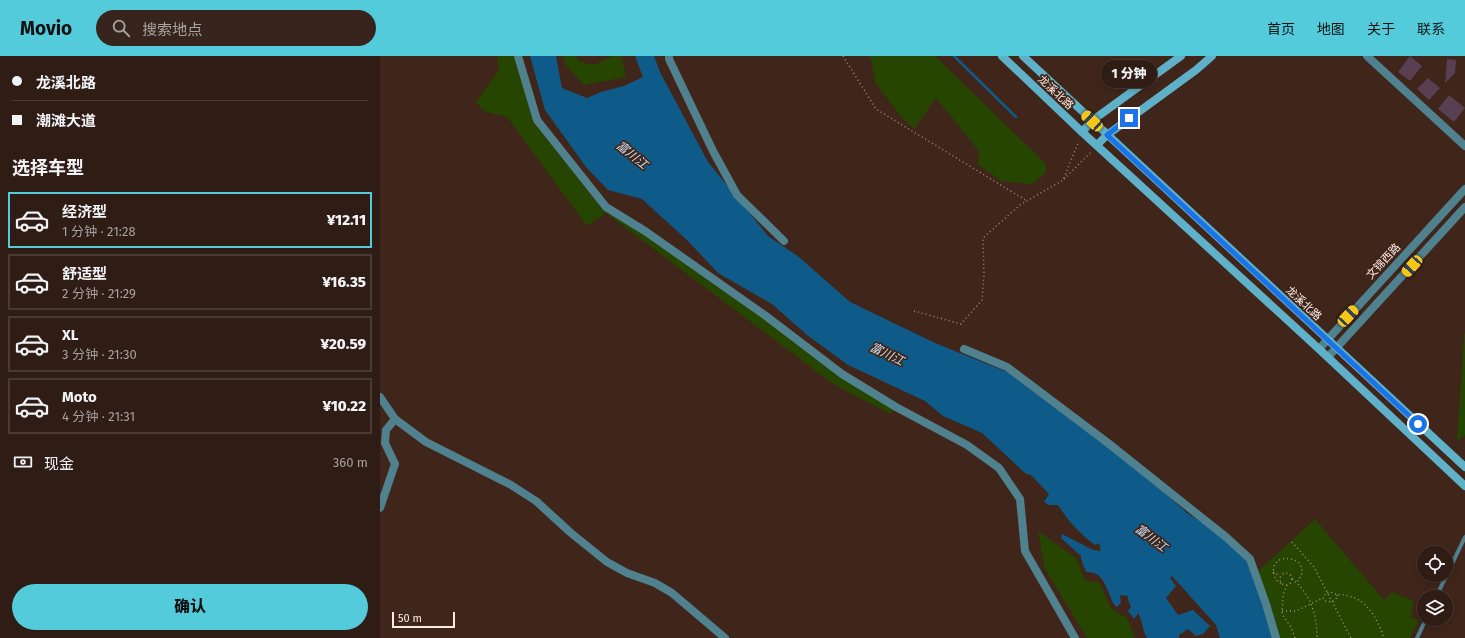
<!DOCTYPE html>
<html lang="zh">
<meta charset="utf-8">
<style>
body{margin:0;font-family:"Fira Sans","Noto Sans SC",sans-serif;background:#37251d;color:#f1f3f6;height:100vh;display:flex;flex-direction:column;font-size:15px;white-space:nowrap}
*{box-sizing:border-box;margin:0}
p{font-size:13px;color:#a7a1a0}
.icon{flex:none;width:22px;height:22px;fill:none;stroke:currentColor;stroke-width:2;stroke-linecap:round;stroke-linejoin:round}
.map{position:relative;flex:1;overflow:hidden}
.panel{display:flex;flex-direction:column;background:#2f1c14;width:380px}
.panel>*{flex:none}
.top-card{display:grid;align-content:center;height:88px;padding:0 12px;background:#2f1c14}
.fabs{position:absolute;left:1037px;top:490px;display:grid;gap:8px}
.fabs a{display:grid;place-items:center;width:36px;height:36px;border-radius:50%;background:#2f1c14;box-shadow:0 2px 6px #0003,0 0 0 1px #4a3a34;font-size:20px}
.scale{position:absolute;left:12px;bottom:10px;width:63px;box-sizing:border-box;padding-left:4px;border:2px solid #feebe4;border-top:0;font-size:11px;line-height:14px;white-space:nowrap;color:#feebe4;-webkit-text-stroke:3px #3f251a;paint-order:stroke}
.end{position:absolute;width:18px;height:18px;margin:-9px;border:5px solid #1a73e8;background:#fff;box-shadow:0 0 0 2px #fff}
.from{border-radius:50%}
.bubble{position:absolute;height:28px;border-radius:14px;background:#2f1c14;box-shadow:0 2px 6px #0003,0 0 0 1px #4a3a34;font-size:13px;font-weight:800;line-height:28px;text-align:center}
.car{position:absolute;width:12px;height:24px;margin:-12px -6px;border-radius:5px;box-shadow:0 0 3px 1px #0007;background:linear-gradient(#f5c518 24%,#345 0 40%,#f5c518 0 76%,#345 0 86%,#f5c518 0)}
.top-card b{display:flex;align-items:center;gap:14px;height:38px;font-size:15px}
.top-card b+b{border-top:1px solid #4a3a34}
.top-card i{width:10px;height:10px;background:#f1f3f6}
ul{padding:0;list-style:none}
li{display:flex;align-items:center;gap:12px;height:56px;margin:0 8px 6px;padding:0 4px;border:2px solid #4a3a34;border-radius:0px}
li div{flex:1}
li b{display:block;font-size:15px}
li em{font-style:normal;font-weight:800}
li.selected{border-color:#53cbda}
li>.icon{width:36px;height:36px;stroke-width:1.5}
h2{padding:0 12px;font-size:18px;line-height:48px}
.pay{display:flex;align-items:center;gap:10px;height:44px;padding:0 12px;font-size:15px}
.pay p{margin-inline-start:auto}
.action{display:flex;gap:8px;margin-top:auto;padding:8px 12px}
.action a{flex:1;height:46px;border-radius:24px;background:#53cbda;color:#111;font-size:16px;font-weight:800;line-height:46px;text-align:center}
header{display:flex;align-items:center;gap:24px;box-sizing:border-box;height:56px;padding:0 20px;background:#53cbda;color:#111}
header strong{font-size:19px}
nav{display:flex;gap:22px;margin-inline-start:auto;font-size:14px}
.search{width:280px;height:36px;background:#37251d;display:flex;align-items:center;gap:10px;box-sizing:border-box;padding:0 14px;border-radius:22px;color:#a7a1a0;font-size:15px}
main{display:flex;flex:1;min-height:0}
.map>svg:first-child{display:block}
.green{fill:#264500}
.water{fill:#0e5b8a}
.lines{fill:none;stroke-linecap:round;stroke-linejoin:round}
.stream{stroke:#0e5b8a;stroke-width:2.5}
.building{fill:#583f51}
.path{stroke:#a28b82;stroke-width:1.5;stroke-dasharray:1 3;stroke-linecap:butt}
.service{stroke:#50818f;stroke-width:4}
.minor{stroke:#50818f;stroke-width:8}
.tertiary{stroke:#50818f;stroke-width:8}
.secondary{stroke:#5eb1c8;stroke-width:8}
.route{stroke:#1a73e8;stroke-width:5}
.labels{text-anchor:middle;stroke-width:3.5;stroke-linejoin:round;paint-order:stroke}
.street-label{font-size:11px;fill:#feebe4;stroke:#3f251a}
.water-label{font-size:12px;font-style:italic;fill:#cde1f2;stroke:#3f251a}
</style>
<header>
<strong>Movio</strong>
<div class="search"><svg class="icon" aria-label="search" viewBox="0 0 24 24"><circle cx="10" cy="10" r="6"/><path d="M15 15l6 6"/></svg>搜索地点</div>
<nav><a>首页</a><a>地图</a><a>关于</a><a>联系</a></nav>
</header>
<main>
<section class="panel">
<div class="top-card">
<b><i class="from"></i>龙溪北路</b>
<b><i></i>潮滩大道</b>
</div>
<h2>选择车型</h2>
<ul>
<li class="selected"><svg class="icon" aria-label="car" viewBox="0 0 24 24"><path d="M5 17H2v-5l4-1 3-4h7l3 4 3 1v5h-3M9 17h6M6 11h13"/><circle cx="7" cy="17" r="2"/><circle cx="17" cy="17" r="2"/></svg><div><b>经济型</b><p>1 分钟 · 21:28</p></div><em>¥12.11</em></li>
<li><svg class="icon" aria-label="car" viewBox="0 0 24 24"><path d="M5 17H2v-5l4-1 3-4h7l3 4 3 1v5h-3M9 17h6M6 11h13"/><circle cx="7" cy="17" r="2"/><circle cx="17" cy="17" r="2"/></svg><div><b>舒适型</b><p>2 分钟 · 21:29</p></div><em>¥16.35</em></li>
<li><svg class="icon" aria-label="car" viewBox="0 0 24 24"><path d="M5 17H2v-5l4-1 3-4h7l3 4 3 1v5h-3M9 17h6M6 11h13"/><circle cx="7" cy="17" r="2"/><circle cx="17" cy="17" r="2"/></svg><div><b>XL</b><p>3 分钟 · 21:30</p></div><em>¥20.59</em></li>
<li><svg class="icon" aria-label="car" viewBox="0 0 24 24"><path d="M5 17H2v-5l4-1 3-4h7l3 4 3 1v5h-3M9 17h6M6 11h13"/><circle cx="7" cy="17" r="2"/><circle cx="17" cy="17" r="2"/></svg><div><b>Moto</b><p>4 分钟 · 21:31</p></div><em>¥10.22</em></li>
</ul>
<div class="pay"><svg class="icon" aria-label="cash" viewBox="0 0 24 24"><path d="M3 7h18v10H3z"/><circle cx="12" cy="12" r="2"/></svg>现金<p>360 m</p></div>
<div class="action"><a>确认</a></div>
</section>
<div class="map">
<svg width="1085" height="582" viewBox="0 0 1085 582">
<rect width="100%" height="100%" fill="#3f251a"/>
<!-- green -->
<g class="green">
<path d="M 117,0 L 135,0 L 153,66 L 222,153 L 263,176 L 514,354 L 510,358 L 452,327 L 226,157 L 207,170 L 127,61 L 104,55 L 96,46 L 119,14 Z"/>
<path d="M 183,0 L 196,0 L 199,5 L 213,9 L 233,0 L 241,0 L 246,21 L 204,29 L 185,8 Z"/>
<path d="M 489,0 L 555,0 L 666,108 L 666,117 L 652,128 L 621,125 L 598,109 L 599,95 L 556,42 L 534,73 L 523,63 L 496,28 L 491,3 Z"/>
<path d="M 1085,276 L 1085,379 L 1077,385 L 1084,279 Z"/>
<path d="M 935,463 L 1004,544 L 1012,536 L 1034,545 L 1031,561 L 1039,564 L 1030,582 L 897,582 L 878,515 Z"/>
<path d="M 658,475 L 696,502 L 705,524 L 720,527 L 731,552 L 747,562 L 755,582 L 707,582 L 664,511 Z"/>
</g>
<!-- water -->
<path class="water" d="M 150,0 L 176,0 L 182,32 L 207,42 L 221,36 L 244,30 L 263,21 L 255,0 L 274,0 L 280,16 L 328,106 L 388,180 L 419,201 L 470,246 L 555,287 L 627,316 L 769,422 L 807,457 L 829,471 L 866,503 L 895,582 L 840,582 L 836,569 L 792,520 L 790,522 L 796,530 L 786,542 L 798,559 L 813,554 L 830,570 L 823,578 L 816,580 L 808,573 L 799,579 L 799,582 L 767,582 C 762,574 763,565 758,557 L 754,563 L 748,555 L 751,551 L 748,544 L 748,540 L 740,539 L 741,547 L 736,551 C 726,538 727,515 706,516 L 701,503 L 701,500 L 681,482 L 682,478 L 713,494 L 721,495 L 719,487 L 715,489 C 700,478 688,465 678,449 L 669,449 L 664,446 L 669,438 L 651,419 L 646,418 L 602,377 L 563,360 L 545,345 L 468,309 L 427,279 L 392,248 L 338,217 L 308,185 L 262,143 L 228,134 L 206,111 L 165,54 Z"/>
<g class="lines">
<!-- stream -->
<path class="stream" d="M 574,0 L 636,61"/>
</g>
<!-- building -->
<g class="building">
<path d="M 1030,0 L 1042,10 L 1030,25 L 1018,16 Z"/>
<path d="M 1067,3 L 1076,4 L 1075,17 L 1065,27 Z"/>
<path d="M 1048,22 L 1060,32 L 1049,44 L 1037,33 Z"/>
<path d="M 1069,39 L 1085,52 L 1074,66 L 1058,53 Z"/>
</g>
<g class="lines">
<!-- path -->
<g class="path">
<path d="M 463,0 L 496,53 L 647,145"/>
<path d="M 684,123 L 711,96"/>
<path d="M 534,255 L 581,268 L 602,244 L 604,219 L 603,182 L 640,149 L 683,124 L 699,85"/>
<path d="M 912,486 L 934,511 L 971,582"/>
<path d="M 893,516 L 900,520"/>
<circle cx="906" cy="523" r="6"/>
<path d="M 912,523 C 931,538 937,559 937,582"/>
<path d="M 901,527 C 897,526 895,523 894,519 C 888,491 939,502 916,527"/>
<path d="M 907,529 L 903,539 L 902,558 L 911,571 L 915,582"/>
<path d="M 957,539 L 958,541 L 952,546 L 945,545 L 943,542 L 946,537 L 951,536 L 957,539 C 961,538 965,539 969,540 C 989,545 998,565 1004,582"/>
<path d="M 902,555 L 916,555 L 943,542"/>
</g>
<!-- service -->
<g class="service">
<path d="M 1056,541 L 1085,481"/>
<path d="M 1037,582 L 1046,563"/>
</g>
<!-- minor -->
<g class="minor">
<path d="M 138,0 L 157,64 L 226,151 L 265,175 L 386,260 L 462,318 L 516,351 L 587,389 L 619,412 L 640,443 L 645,495 L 695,582"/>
<path d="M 289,0 L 289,3 L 333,95 L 357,139 L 404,185"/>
<path d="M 584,293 L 627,311 L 728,387 L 846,481 L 870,503 L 886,548 L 896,582"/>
<path d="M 0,341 L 15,363"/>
<path d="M 0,452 L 15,408 L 5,387 L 6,374 L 15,363 L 46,386 L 131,429 L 156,445 L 191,477 L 227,506 L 247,517 L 275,527 L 292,537 L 345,582"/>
</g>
<!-- tertiary -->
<g class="tertiary">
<path d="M 987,0 L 1085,90"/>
<path d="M 939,293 L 1085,133"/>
<path d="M 948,301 L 1085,151"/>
</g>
<!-- secondary -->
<g class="secondary">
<path d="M 622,0 L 702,76 L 939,293 L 1085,430"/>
<path d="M 643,0 L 1085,411"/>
<path d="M 702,76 L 713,64 L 801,0"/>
<path d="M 717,89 L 727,79 L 816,14 L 832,0"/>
</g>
</g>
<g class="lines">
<!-- route -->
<path class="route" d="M 749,62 L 727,79 L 1038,368"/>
</g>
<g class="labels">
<!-- street labels -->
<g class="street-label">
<text transform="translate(676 36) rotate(43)" y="4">龙溪北路</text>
<text transform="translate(1003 205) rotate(-47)" y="4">文锦西路</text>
<text transform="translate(924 247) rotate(43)" y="4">龙溪北路</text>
</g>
<!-- water labels -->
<g class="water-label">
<text transform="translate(252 99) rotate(39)" y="4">富川江</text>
<text transform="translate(507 298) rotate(26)" y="4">富川江</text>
<text transform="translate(771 482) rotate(37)" y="4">富川江</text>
</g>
</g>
</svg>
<div class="fabs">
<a><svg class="icon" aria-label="locate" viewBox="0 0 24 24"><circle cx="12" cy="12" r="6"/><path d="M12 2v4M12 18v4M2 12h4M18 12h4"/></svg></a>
<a><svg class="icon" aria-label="layers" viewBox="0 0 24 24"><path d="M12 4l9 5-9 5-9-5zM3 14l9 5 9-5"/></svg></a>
</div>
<div class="scale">50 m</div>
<i class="end from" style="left:1038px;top:368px"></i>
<i class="end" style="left:749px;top:62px"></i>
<div class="bubble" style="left:721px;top:4px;width:56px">1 分钟</div>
<i class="car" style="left:712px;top:65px;rotate:313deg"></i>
<i class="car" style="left:1032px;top:210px;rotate:222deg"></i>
<i class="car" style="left:968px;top:260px;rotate:43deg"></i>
</div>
</main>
